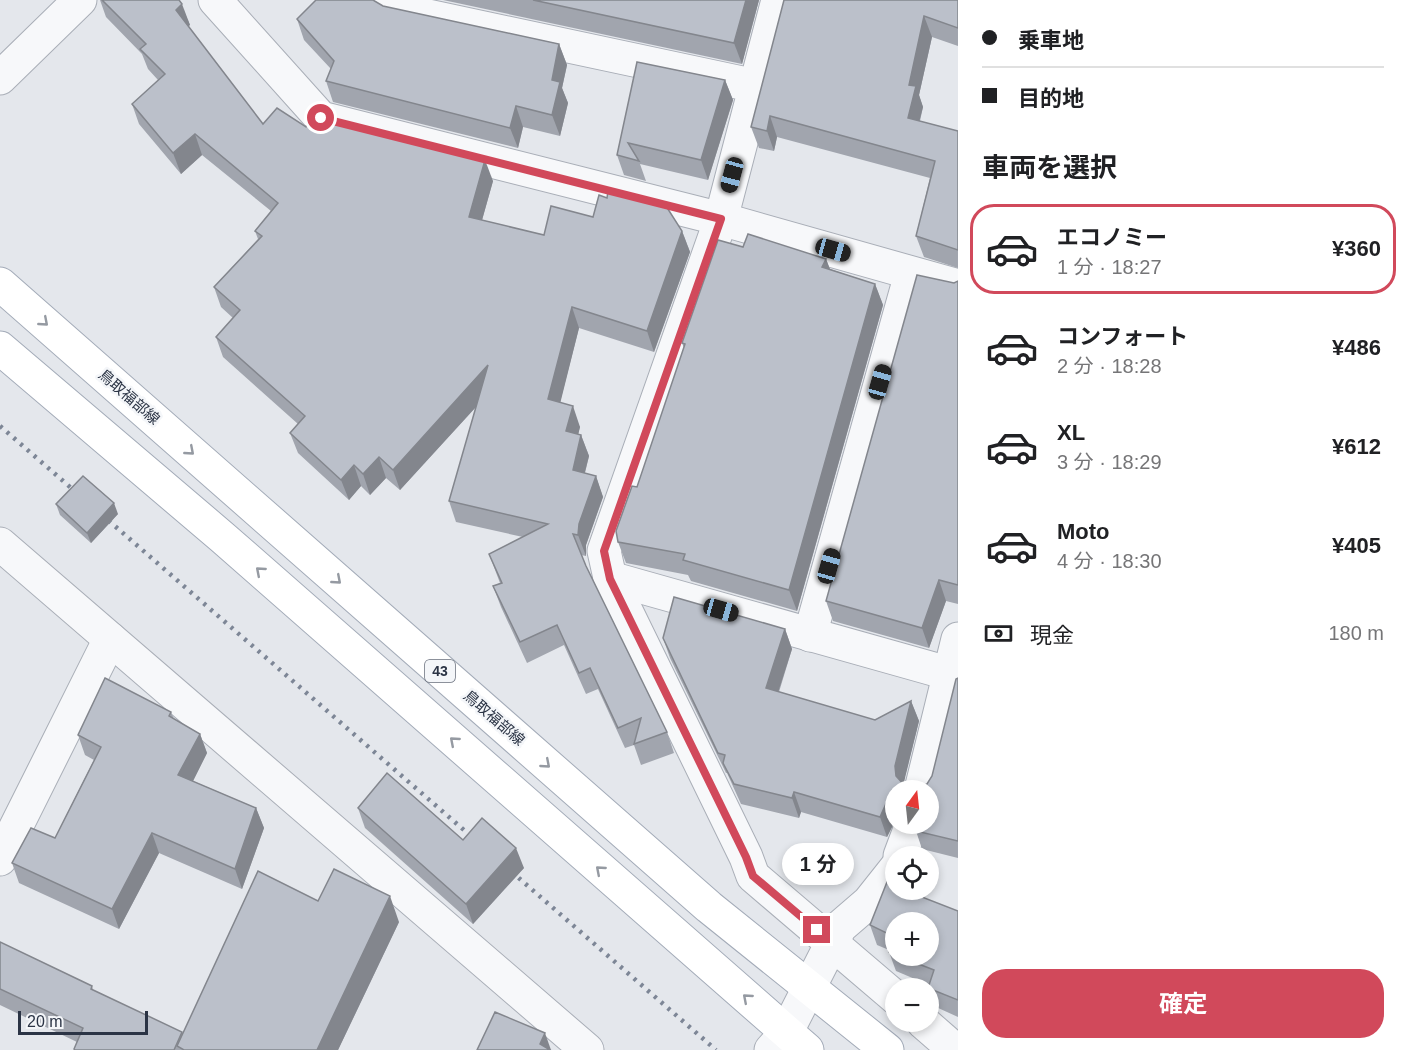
<!DOCTYPE html>
<html lang="ja">
<meta charset="utf-8">
<style>
body{margin:0;font-family:Helvetica,"Noto Sans JP",sans-serif;background:#f2f2f2;color:#202124;height:100vh;display:flex;flex-direction:column;font-size:22px;white-space:nowrap}
*{box-sizing:border-box;margin:0}
p{font-size:20px;color:#757577}
.icon{flex:none;width:33px;height:33px;fill:none;stroke:currentColor;stroke-width:2;stroke-linecap:round;stroke-linejoin:round}
.map{position:relative;flex:1;overflow:hidden}
.panel{display:flex;flex-direction:column;background:#fff;width:450px}
.panel>*{flex:none}
.top-card{display:grid;align-content:center;height:132px;padding:0 24px;background:#fff}
.needle{width:39px;rotate:15deg}
.tools{position:absolute;left:885px;top:780px;display:grid;gap:12px}
.tools a{display:grid;place-items:center;width:54px;height:54px;border-radius:50%;background:#fff;box-shadow:0 3px 9px #0003;font-size:30px}
.scale{position:absolute;left:18px;bottom:15px;width:130px;box-sizing:border-box;padding-left:6px;border:3px solid #2b3445;border-top:0;font-size:16px;line-height:21px;white-space:nowrap;color:#2b3445;-webkit-text-stroke:4px #f4f6f9;paint-order:stroke}
.end{position:absolute;width:27px;height:27px;margin:-14px;border:8px solid #d1495b;background:#fff;box-shadow:0 0 0 3px #fff}
.from{border-radius:50%}
.bubble{position:absolute;height:42px;border-radius:21px;background:#fff;box-shadow:0 3px 9px #0003;font-size:20px;font-weight:700;line-height:42px;text-align:center}
.car{position:absolute;width:18px;height:36px;margin:-18px -9px;border-radius:8px;box-shadow:0 0 4px 2px #0007;background:linear-gradient(#222 24%,#8ab4d8 0 40%,#222 0 76%,#8ab4d8 0 86%,#222 0)}
.top-card b{display:flex;align-items:center;gap:21px;height:57px;font-size:22px}
.top-card b+b{border-top:2px solid #e0e0e0}
.top-card i{width:15px;height:15px;background:#202124}
ul{padding:0;list-style:none}
li{display:flex;align-items:center;gap:18px;height:90px;margin:0 12px 9px;padding:0 12px;border:3px solid transparent;border-radius:24px}
li div{flex:1}
li b{display:block;font-size:22px}
li em{font-style:normal;font-weight:700}
li.active{border-color:#d1495b}
li>.icon{width:54px;height:54px;stroke-width:1.5}
h2{padding:0 24px;font-size:27px;line-height:72px}
.pay{display:flex;align-items:center;gap:15px;height:66px;padding:0 24px;font-size:22px}
.pay p{margin-inline-start:auto}
.cta{display:flex;gap:12px;margin-top:auto;padding:12px 24px}
.cta a{flex:1;height:69px;border-radius:24px;background:#d1495b;color:#fff;font-size:24px;font-weight:700;line-height:69px;text-align:center}
main{display:flex;flex:1;min-height:0}
.map>svg:first-child{display:block}
.lines{fill:none;stroke-linecap:round;stroke-linejoin:round}
.street-casing{stroke:#a9aeb7;stroke-width:35}
.primary-casing{stroke:#a3abb8;stroke-width:35}
.street{stroke:#f7f8fa;stroke-width:33}
.primary{stroke:#fff;stroke-width:33}
.rail{stroke:#7d8696;stroke-width:4.5;stroke-dasharray:3 6;stroke-linecap:butt}
.wall{fill:#a1a5ae;fill-rule:evenodd}
.shaded-wall{fill:#83868d}
.building{fill:#bbc0ca;stroke:#83868d;stroke-width:1.5}
.oneway{stroke:#959aa2}
.route{stroke:#d1495b;stroke-width:8}
.labels{text-anchor:middle;stroke-width:5;stroke-linejoin:round;paint-order:stroke}
.shield{fill:#f4f6f9;stroke:#676e7b;stroke-width:1.5}
.shield-label{font-size:14px;font-weight:bold;fill:#2b3445}
.street-label{font-size:15px;fill:#2b3445;stroke:#f4f6f9}
</style>
<main>
<div class="map">
<svg width="958" height="1050" viewBox="0 0 958 1050">
<rect width="100%" height="100%" fill="#e4e7ec"/>
<g class="lines">
<!-- street casing -->
<g class="street-casing">
<g id="street">
<path d="M 215,0 L 321,118 L 721,219 L 958,286"/>
<path d="M 387,0 L 395,9 L 756,86"/>
<path d="M 778,0 L 721,219 L 604,551 L 610,578 L 746,857 L 753,876 L 896,998"/>
<path d="M 0,78 L 80,0"/>
<path d="M 0,544 L 587,1050"/>
<path d="M 610,578 L 958,676"/>
<path d="M 810,635 L 911,274"/>
<path d="M 921,790 L 958,639"/>
<path d="M 900,856 L 912,824"/>
<path d="M 0,859 L 110,639"/>
<path d="M 923,1022 L 955,1050"/>
<path d="M 771,1050 L 786,1033 L 840,927 L 869,902 L 896,868"/>
</g>
</g>
<!-- primary casing -->
<g class="primary-casing">
<g id="primary">
<path d="M 0,284 L 709,907 L 887,1050"/>
<path d="M 0,348 L 222,537 L 807,1050"/>
</g>
</g>
<!-- street -->
<use href="#street" class="street"/>
<!-- primary -->
<use href="#primary" class="primary"/>
<!-- rail -->
<g class="rail">
<path d="M 0,426 L 480,844"/>
<path d="M 505,866 L 716,1050"/>
</g>
</g>
<!-- wall -->
<g class="wall">
<path d="M 100,0 L 179,0 L 190,25 L 188,26 L 263,124 L 306,127 L 493,181 L 482,220 L 544,235 L 593,217 L 682,231 L 690,252 L 654,352 L 579,328 L 560,402 L 580,427 L 578,434 L 581,435 L 589,456 L 585,473 L 596,476 L 603,497 L 586,545 L 586,556 L 581,555 L 586,566 L 667,732 L 674,753 L 641,765 L 634,745 L 625,748 L 598,689 L 586,694 L 564,645 L 527,663 L 501,607 L 493,586 L 500,583 L 489,554 L 523,537 L 456,522 L 449,501 L 476,407 L 400,490 L 386,478 L 370,495 L 361,486 L 349,500 L 298,453 L 290,433 L 298,424 L 223,357 L 216,337 L 233,318 L 221,307 L 214,287 L 258,239 L 255,231 L 271,211 L 202,155 L 181,174 L 139,124 L 132,104 L 158,80 L 148,69 L 142,54 L 106,17 Z"/>
<path d="M 443,0 L 759,0 L 742,64 Z"/>
<path d="M 784,0 L 958,0 L 958,46 L 932,37 L 919,95 L 923,107 L 920,121 L 958,131 L 958,268 L 924,257 L 916,236 L 930,178 L 777,137 L 774,151 L 759,148 L 751,127 Z"/>
<path d="M 383,6 L 559,44 L 567,65 L 562,88 L 568,103 L 560,136 L 523,127 L 518,148 L 333,102 L 326,81 L 331,69 L 304,40 L 297,19 Z"/>
<path d="M 637,62 L 725,80 L 733,100 L 708,180 L 640,164 L 646,181 L 624,175 L 617,155 Z"/>
<path d="M 743,247 L 826,259 L 830,269 L 875,284 L 883,305 L 797,611 L 691,581 L 688,575 L 626,563 L 618,542 L 637,487 L 684,348 L 682,343 Z"/>
<path d="M 958,281 L 958,604 L 946,601 L 929,648 L 833,621 L 826,601 L 954,283 Z"/>
<path d="M 56,504 L 118,514 L 91,543 L 60,515 Z"/>
<path d="M 785,629 L 792,649 L 779,692 L 875,720 L 911,701 L 919,721 L 903,784 L 906,790 L 896,790 L 896,819 L 887,837 L 801,812 L 799,818 L 741,804 L 727,773 L 726,773 L 670,658 L 663,638 Z"/>
<path d="M 958,678 L 958,858 L 922,849 L 916,831 L 928,824 L 927,784 L 932,776 Z"/>
<path d="M 171,712 L 174,719 L 200,734 L 207,753 L 193,781 L 256,808 L 264,828 L 242,889 L 159,853 L 119,929 L 19,883 L 12,863 L 55,838 L 94,760 L 85,755 L 78,735 Z"/>
<path d="M 358,808 L 463,840 L 524,868 L 473,924 L 365,828 Z"/>
<path d="M 318,901 L 399,922 L 338,1050 L 74,1050 L 77,1042 L 0,1005 L 0,942 L 92,986 L 93,990 L 183,1033 Z"/>
<path d="M 958,911 L 958,1017 L 936,1007 L 928,988 L 929,985 L 896,971 L 889,952 L 889,950 L 877,945 L 870,925 ZM 896,922 L 928,956 L 896,956 Z"/>
</g>
<!-- shaded-wall -->
<g class="shaded-wall">
<path d="M 746,0 L 759,0 L 742,64 L 734,43 Z"/>
<path d="M 182,4 L 190,25 L 183,31 L 176,10 Z"/>
<path d="M 924,16 L 932,37 L 919,95 L 923,107 L 915,138 L 908,118 L 909,85 Z"/>
<path d="M 559,44 L 567,65 L 562,88 L 568,103 L 560,136 L 552,115 L 552,80 Z"/>
<path d="M 725,80 L 733,100 L 708,180 L 701,160 Z"/>
<path d="M 516,106 L 523,127 L 518,148 L 510,128 Z"/>
<path d="M 770,116 L 777,137 L 774,151 L 767,131 Z"/>
<path d="M 195,134 L 202,155 L 181,174 L 173,153 Z"/>
<path d="M 485,160 L 493,181 L 477,238 L 469,217 Z"/>
<path d="M 682,231 L 690,252 L 654,352 L 647,331 Z"/>
<path d="M 826,259 L 834,280 L 822,267 Z"/>
<path d="M 875,284 L 883,305 L 797,611 L 789,590 Z"/>
<path d="M 572,307 L 579,328 L 556,420 L 548,399 Z"/>
<path d="M 488,365 L 496,385 L 400,490 L 393,470 Z"/>
<path d="M 573,406 L 580,427 L 574,452 L 566,431 Z"/>
<path d="M 581,435 L 589,456 L 580,491 L 573,470 Z"/>
<path d="M 379,457 L 386,478 L 370,495 L 363,474 Z"/>
<path d="M 354,465 L 361,486 L 349,500 L 341,480 Z"/>
<path d="M 596,476 L 603,497 L 586,545 L 586,556 L 578,535 L 579,524 Z"/>
<path d="M 114,503 L 118,514 L 91,543 L 87,533 Z"/>
<path d="M 939,580 L 946,601 L 929,648 L 922,628 Z"/>
<path d="M 785,629 L 792,649 L 773,708 L 766,688 Z"/>
<path d="M 911,701 L 919,721 L 903,786 L 896,776 L 895,766 Z"/>
<path d="M 200,734 L 207,753 L 186,795 L 178,775 Z"/>
<path d="M 892,790 L 896,798 L 896,819 L 887,837 L 880,817 Z"/>
<path d="M 794,792 L 801,812 L 799,818 L 792,798 Z"/>
<path d="M 256,808 L 264,828 L 242,889 L 235,869 Z"/>
<path d="M 152,833 L 159,853 L 119,929 L 112,909 Z"/>
<path d="M 516,848 L 524,868 L 473,924 L 466,904 Z"/>
<path d="M 390,896 L 399,922 L 338,1050 L 317,1050 Z"/>
<path d="M 545,1033 L 551,1050 L 542,1050 L 540,1044 Z"/>
</g>
<!-- building -->
<g class="building">
<path d="M 102,0 L 179,0 L 182,4 L 176,10 L 263,124 L 277,108 L 306,127 L 311,116 L 485,160 L 469,217 L 544,235 L 551,206 L 593,217 L 599,195 L 607,198 L 608,191 L 666,206 L 682,231 L 647,331 L 572,307 L 548,399 L 573,406 L 566,431 L 581,435 L 573,470 L 596,476 L 579,524 L 578,535 L 573,534 L 586,566 L 667,732 L 634,744 L 641,718 L 618,728 L 590,668 L 579,673 L 557,625 L 520,642 L 493,586 L 502,583 L 489,554 L 548,524 L 449,501 L 488,365 L 393,470 L 379,457 L 363,474 L 354,465 L 341,480 L 290,433 L 305,416 L 216,337 L 240,310 L 214,287 L 262,236 L 255,231 L 278,203 L 195,134 L 173,153 L 132,104 L 165,74 L 140,49 L 146,44 Z"/>
<path d="M 316,0 L 373,0 L 383,6 L 559,44 L 552,80 L 560,82 L 552,115 L 516,106 L 510,128 L 326,81 L 334,61 L 297,19 Z"/>
<path d="M 533,0 L 746,0 L 734,43 Z"/>
<path d="M 784,0 L 958,0 L 958,28 L 924,16 L 909,85 L 916,86 L 908,118 L 958,131 L 958,250 L 916,236 L 935,161 L 770,116 L 767,131 L 751,127 Z"/>
<path d="M 637,62 L 725,80 L 701,160 L 628,143 L 639,161 L 617,155 Z"/>
<path d="M 748,234 L 826,259 L 822,267 L 875,284 L 789,590 L 683,560 L 685,554 L 618,542 L 616,531 L 632,486 L 637,487 L 685,344 L 682,343 L 718,240 L 743,247 Z"/>
<path d="M 917,275 L 954,283 L 958,281 L 958,585 L 939,580 L 922,628 L 826,601 Z"/>
<path d="M 83,476 L 114,503 L 87,533 L 56,504 Z"/>
<path d="M 674,597 L 785,629 L 766,688 L 875,720 L 911,701 L 895,766 L 896,776 L 905,786 L 892,790 L 880,817 L 794,792 L 792,798 L 734,784 L 723,763 L 725,755 L 718,753 L 663,638 Z"/>
<path d="M 105,678 L 171,712 L 169,716 L 200,734 L 178,775 L 256,808 L 235,869 L 152,833 L 112,909 L 12,863 L 31,828 L 55,838 L 101,747 L 78,735 Z"/>
<path d="M 958,678 L 958,841 L 916,831 L 918,824 L 928,824 L 928,790 L 915,790 L 914,789 L 927,784 L 932,776 L 956,679 Z"/>
<path d="M 387,773 L 463,840 L 482,818 L 516,848 L 466,904 L 358,808 Z"/>
<path d="M 334,869 L 390,896 L 317,1050 L 184,1050 L 177,1046 L 258,871 L 318,901 Z"/>
<path d="M 887,882 L 896,886 L 896,890 L 904,890 L 958,911 L 958,1000 L 928,988 L 934,970 L 898,956 L 928,956 L 928,922 L 896,922 L 896,954 L 889,952 L 895,937 L 870,925 Z"/>
<path d="M 0,942 L 92,986 L 91,989 L 182,1032 L 174,1050 L 75,1050 L 74,1049 L 83,1028 L 0,989 Z"/>
<path d="M 495,1012 L 545,1033 L 540,1044 L 550,1050 L 477,1050 Z"/>
</g>
<!-- one-way arrows -->
<defs><path id="oneway-chevron" d="M-2-3.5L2.5 0L-2 3.5" fill="none" stroke-width="1.6" stroke-linecap="round" stroke-linejoin="round" transform="scale(1.5)"/></defs>
<g class="oneway">
<use href="#oneway-chevron" transform="translate(44 322) rotate(41)"/>
<use href="#oneway-chevron" transform="translate(190 451) rotate(41)"/>
<use href="#oneway-chevron" transform="translate(260 571) rotate(-139)"/>
<use href="#oneway-chevron" transform="translate(337 580) rotate(41)"/>
<use href="#oneway-chevron" transform="translate(454 741) rotate(-139)"/>
<use href="#oneway-chevron" transform="translate(546 764) rotate(41)"/>
<use href="#oneway-chevron" transform="translate(600 870) rotate(-139)"/>
<use href="#oneway-chevron" transform="translate(747 998) rotate(-139)"/>
</g>
<g class="lines">
<!-- route -->
<path class="route" d="M 321,118 L 721,219 L 604,551 L 610,579 L 746,857 L 753,876 L 817,930"/>
</g>
<g class="labels">
<!-- shield labels -->
<rect class="shield" x="425" y="660" width="30" height="22" rx="4.5"/>
<g class="shield-label">
<text x="440" y="676">43</text>
</g>
<!-- street labels -->
<g class="street-label">
<text transform="translate(129 397) rotate(41)" y="5">鳥取福部線</text>
<text transform="translate(494 718) rotate(41)" y="5">鳥取福部線</text>
</g>
</g>
</svg>
<div class="tools">
<a><svg class="needle" viewBox="-14 -14 28 28"><path d="M0-13l5 13h-10z" fill="#e53935"/><path d="M0 13l5-13h-10z" fill="#757577"/></svg></a>
<a><svg class="icon" aria-label="locate" viewBox="0 0 24 24"><circle cx="12" cy="12" r="6"/><path d="M12 2v4M12 18v4M2 12h4M18 12h4"/></svg></a>
<a>+</a>
<a>−</a>
</div>
<div class="scale">20 m</div>
<i class="end from" style="left:321px;top:118px"></i>
<i class="end" style="left:817px;top:930px"></i>
<div class="bubble" style="left:782px;top:843px;width:72px">1 分</div>
<i class="car" style="left:732px;top:175px;rotate:195deg"></i>
<i class="car" style="left:833px;top:250px;rotate:106deg"></i>
<i class="car" style="left:880px;top:382px;rotate:16deg"></i>
<i class="car" style="left:829px;top:566px;rotate:16deg"></i>
<i class="car" style="left:721px;top:610px;rotate:106deg"></i>
</div>
<section class="panel">
<div class="top-card">
<b><i class="from"></i>乗車地</b>
<b><i></i>目的地</b>
</div>
<h2>車両を選択</h2>
<ul>
<li class="active"><svg class="icon" aria-label="car" viewBox="0 0 24 24"><path d="M5 17H2v-5l4-1 3-4h7l3 4 3 1v5h-3M9 17h6M6 11h13"/><circle cx="7" cy="17" r="2"/><circle cx="17" cy="17" r="2"/></svg><div><b>エコノミー</b><p>1 分 · 18:27</p></div><em>¥360</em></li>
<li><svg class="icon" aria-label="car" viewBox="0 0 24 24"><path d="M5 17H2v-5l4-1 3-4h7l3 4 3 1v5h-3M9 17h6M6 11h13"/><circle cx="7" cy="17" r="2"/><circle cx="17" cy="17" r="2"/></svg><div><b>コンフォート</b><p>2 分 · 18:28</p></div><em>¥486</em></li>
<li><svg class="icon" aria-label="car" viewBox="0 0 24 24"><path d="M5 17H2v-5l4-1 3-4h7l3 4 3 1v5h-3M9 17h6M6 11h13"/><circle cx="7" cy="17" r="2"/><circle cx="17" cy="17" r="2"/></svg><div><b>XL</b><p>3 分 · 18:29</p></div><em>¥612</em></li>
<li><svg class="icon" aria-label="car" viewBox="0 0 24 24"><path d="M5 17H2v-5l4-1 3-4h7l3 4 3 1v5h-3M9 17h6M6 11h13"/><circle cx="7" cy="17" r="2"/><circle cx="17" cy="17" r="2"/></svg><div><b>Moto</b><p>4 分 · 18:30</p></div><em>¥405</em></li>
</ul>
<div class="pay"><svg class="icon" aria-label="cash" viewBox="0 0 24 24"><path d="M3 7h18v10H3z"/><circle cx="12" cy="12" r="2"/></svg>現金<p>180 m</p></div>
<div class="cta"><a>確定</a></div>
</section>
</main>
